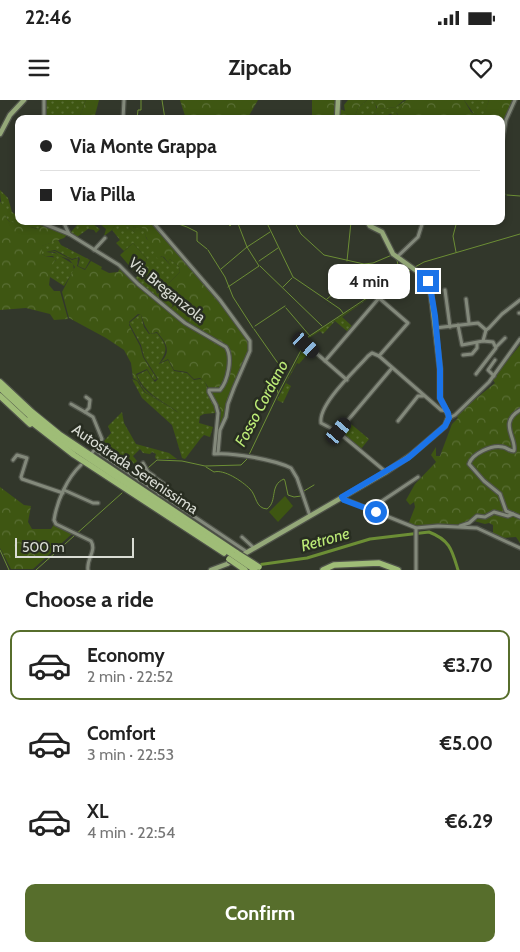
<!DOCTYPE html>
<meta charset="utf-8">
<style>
body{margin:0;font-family:Cabin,sans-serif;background:#f6f6f6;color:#222;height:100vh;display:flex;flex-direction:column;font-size:19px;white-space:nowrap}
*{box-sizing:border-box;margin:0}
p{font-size:16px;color:#767676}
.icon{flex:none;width:28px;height:28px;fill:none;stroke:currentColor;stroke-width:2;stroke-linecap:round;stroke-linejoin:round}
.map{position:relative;height:470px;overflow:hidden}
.details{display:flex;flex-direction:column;background:#fff;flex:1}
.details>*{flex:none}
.top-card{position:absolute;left:15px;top:15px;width:490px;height:110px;border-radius:10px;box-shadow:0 2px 8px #0003;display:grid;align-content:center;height:110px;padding:0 25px;background:#fff}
.scale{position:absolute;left:15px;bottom:12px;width:119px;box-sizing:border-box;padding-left:5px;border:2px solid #d9dcd4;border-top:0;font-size:14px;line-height:18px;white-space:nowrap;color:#d9dcd4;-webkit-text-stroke:4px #282d21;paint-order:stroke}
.end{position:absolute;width:22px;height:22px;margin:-11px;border:6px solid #1a73e8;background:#fff;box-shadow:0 0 0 2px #fff}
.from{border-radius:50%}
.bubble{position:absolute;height:35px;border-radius:10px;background:#fff;box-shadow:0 2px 8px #0003;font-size:16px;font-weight:700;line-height:35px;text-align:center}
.car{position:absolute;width:15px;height:30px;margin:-15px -8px;border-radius:6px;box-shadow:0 0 4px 1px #0007;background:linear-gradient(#222 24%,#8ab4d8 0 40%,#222 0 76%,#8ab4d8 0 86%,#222 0)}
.top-card b{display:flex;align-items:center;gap:18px;height:48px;font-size:19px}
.top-card b+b{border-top:1px solid #e0e0e0}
.top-card i{width:12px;height:12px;background:#222}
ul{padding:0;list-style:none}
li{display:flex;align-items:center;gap:15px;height:70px;margin:0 10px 8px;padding:0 15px;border:2px solid transparent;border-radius:10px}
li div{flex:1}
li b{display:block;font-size:19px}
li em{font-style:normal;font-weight:700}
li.active{border-color:#576e2c}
li>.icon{width:45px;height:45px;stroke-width:1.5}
h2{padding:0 25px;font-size:22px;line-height:60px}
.cta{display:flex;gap:10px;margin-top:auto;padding:10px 25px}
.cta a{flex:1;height:58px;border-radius:10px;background:#576e2c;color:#fff;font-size:20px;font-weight:700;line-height:58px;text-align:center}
.status{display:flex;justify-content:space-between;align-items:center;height:35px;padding:0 25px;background:#fff;direction:ltr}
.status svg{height:14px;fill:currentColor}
header{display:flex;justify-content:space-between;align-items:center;height:65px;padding:0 25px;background:#fff;font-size:22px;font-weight:700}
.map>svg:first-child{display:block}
.grass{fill:url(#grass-dots)}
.forest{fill:url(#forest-crowns)}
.green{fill:#3e5612}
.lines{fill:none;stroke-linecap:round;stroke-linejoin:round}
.stream{stroke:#6c8e35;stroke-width:1}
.river{stroke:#6c8e35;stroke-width:3}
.minor-casing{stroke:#4f5349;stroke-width:5.5}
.major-casing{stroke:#4f5349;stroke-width:7}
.highway-casing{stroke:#4f5349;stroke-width:8}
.minor{stroke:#83897b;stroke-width:3}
.major{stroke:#94a879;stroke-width:4.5}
.highway{stroke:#9fbd77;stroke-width:5.5}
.highway-bridge-casing{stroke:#4f5349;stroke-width:8;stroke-linecap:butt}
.highway-bridge{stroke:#9fbd77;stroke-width:5.5}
.route{stroke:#1a73e8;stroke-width:6}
.labels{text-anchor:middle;stroke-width:5;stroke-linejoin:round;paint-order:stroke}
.street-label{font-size:15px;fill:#d9dcd4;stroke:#282d21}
.water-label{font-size:16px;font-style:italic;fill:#bdec77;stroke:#282d21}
</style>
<div class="status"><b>22:46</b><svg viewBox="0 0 49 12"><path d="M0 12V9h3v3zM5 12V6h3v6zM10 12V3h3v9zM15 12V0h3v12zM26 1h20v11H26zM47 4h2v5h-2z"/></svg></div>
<header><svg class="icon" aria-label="menu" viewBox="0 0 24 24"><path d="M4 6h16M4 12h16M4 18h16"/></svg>Zipcab<svg class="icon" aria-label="heart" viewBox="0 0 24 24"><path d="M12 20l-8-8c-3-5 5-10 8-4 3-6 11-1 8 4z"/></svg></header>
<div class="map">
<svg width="520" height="470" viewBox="0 0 520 470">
<defs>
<pattern id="grass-dots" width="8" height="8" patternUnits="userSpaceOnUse" patternTransform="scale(1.25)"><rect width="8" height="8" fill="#3e5612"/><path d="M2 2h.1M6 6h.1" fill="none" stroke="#596e34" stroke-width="1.8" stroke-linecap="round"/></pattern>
<pattern id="forest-crowns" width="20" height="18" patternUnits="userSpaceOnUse" patternTransform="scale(1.25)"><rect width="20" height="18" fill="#3e5612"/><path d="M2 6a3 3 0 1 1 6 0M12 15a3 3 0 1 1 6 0" fill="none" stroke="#596e34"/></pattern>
</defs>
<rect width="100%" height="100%" fill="#32372b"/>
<!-- grass -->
<g class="grass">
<path d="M 46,0 L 86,0 L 79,19 L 46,19 Z"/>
<path d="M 367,0 L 372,0 C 378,6 377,10 372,17 L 381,11 L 377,11 L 377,9 L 396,7 L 406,0 L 400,10 L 396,12 L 399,19 L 395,19 L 395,16 L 390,14 L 380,19 L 354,19 L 358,8 Z"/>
<path d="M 464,0 L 489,0 L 483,17 L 474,14 Z"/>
<path d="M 0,90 L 8,98 L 12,112 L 19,117 L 19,121 L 34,121 L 42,125 L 39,129 L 10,122 C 3,116 0,100 0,90 Z"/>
<path d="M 75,121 L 82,121 L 84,124 L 85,121 L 102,121 L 100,124 L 95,122 L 93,124 L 100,129 L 96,133 L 94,130 L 88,129 L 77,137 L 70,133 L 77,125 Z"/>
<path d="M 118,121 L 124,123 L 135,133 L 133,126 L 136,128 L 141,127 L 145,129 L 146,138 L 159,152 L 157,153 L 160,158 L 162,156 L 171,166 L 168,162 L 170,159 L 179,167 L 180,172 L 165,187 L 160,179 L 156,180 L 154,185 L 157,194 L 160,192 L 162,194 L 167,190 L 166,197 L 173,203 L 172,207 L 169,209 L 134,179 L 139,175 L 147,159 L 133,143 L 124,151 L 116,143 L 120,140 L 112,130 Z"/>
<path d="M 58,140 L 61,145 L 90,160 L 85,169 L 78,166 L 80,159 L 79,157 L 72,159 L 55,150 L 46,152 L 55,153 L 73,164 L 74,170 L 64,186 L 50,177 L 47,172 L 49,166 L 56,160 L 53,156 L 45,156 L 42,154 L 41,146 Z"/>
<path d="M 375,194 L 342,217 L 353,227 L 348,232 L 335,221 L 323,234 L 320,231 L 309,238 L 305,245 L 311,250 L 299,264 L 297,263 L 286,283 L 291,286 L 283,303 L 277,300 L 309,237 Z"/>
<path d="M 139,215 L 141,215 L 144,227 L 149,234 L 157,233 C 168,247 168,250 159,264 L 168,260 L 174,271 L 187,273 L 194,280 L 200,279 L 204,280 L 215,305 L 215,313 L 204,314 L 200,316 L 199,323 L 213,327 L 210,337 L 204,335 L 201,338 L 185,359 L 182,358 L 172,325 L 142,298 L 132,279 L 137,281 L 144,292 L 179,313 C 164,301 144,294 137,275 L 147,270 L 154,281 L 155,282 L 158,279 L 144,257 L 141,245 L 130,225 L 129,223 Z"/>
<path d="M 122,312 L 124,323 L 136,344 L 169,353 L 177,359 L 156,359 L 155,357 L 156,354 L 152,352 L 150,354 L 143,353 L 140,349 L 133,356 L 137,361 L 134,364 L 126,355 L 121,361 L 104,341 L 111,333 L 108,326 Z"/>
<path d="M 347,323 L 350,326 L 351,324 L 369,339 L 361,349 L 340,331 Z"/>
</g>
<!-- forest -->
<g class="forest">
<path d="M 86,0 L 99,0 L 94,19 L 79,19 Z"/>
<path d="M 180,0 L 258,0 L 247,19 L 186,19 Z"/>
<path d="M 312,0 L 339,0 L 338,13 L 340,14 L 340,9 L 345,11 L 344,5 L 348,0 L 367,0 L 358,8 L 354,19 L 343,19 L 341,15 L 340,15 L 339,19 L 312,19 Z"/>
<path d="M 372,0 L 404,0 L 396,7 L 379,9 L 377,10 L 391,9 L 396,11 L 400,10 L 406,0 L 464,0 L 471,12 L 482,18 L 489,0 L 514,0 L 506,14 L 501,36 L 501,19 L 399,19 L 397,13 C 389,10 382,11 374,15 L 374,18 L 372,17 L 377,7 Z"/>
<path d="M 0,101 C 5,108 3,116 10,122 C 21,122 29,128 39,129 L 43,124 L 68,134 L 64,138 L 42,146 L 42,154 L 45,156 L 57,158 L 48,170 L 50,177 L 49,185 L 54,191 L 60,191 L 68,219 L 54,220 L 50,214 L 26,208 L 0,210 Z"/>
<path d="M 102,121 L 150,121 L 219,200 L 249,241 L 248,253 L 233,287 L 218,340 L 221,312 L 219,305 L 216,306 C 212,297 208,282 200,278 L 194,279 L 187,272 L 174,270 L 168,259 L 160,263 C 171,252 168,245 157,232 L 150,234 L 145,226 L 141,215 L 138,214 L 129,222 L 129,225 L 140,246 L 143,257 L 157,279 L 154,280 L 147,269 L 136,274 C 142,295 163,300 178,313 L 145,292 L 138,281 L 133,278 L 131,263 L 124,250 L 106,238 L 69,218 L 62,192 L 75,167 L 69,159 L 59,156 L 55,152 L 47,152 L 55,151 L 72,160 L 78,158 L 77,166 L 85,170 L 91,161 L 102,167 L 101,169 L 109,173 L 118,172 L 120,168 L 136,185 L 167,211 L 174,206 L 174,203 L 167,196 L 168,190 L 165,187 L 180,172 L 179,167 L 170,159 L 168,162 L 172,168 L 164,157 L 161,156 L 160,162 L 153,153 L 158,152 C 152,145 144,139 145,130 L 141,127 L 138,129 L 133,126 L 136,134 L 124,123 L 118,121 L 112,130 L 104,136 L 106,129 L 100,124 Z"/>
<path d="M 520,245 L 520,443 L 516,437 L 500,438 L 493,434 L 493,425 L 489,423 L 485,424 L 474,421 L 467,426 L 437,424 L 420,426 L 408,425 L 415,407 L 414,402 L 410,405 L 406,400 L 415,384 L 436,362 L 431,355 L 436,347 L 436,356 L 440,356 L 452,324 L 458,318 L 456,315 L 471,300 L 473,301 L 495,283 L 492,279 C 501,266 511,257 520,245 Z"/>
<path d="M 0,387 L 24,405 L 31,406 L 28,422 L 32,429 L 51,429 L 55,423 L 73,433 L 33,469 L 11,469 L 0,448 Z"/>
</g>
<!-- green -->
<g class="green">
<path d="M 133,143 L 147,159 L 141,169 L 142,165 L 140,163 L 134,164 L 140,167 L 138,171 L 138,176 L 120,155 Z"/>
<path d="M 285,396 L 293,406 L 278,422 L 269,412 Z"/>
</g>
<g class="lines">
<!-- stream -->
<g class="stream">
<path d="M 162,0 L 165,19"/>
<path d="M 165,18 L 170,19"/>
<path d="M 137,19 L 138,10 L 141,10 L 141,0"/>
<path d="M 501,93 L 505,94"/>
<path d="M 507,95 L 520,96"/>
<path d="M 170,121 L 187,127 L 197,132 L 197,141 L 207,149"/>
<path d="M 226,121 L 230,126 L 235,121"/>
<path d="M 237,121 L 247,147 L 270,132"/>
<path d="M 266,121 L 293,177 L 340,209 L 343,213"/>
<path d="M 294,121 L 301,134 L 324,155 L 364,164 L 373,163 L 392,155"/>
<path d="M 208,150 L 225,177 L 233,197 L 253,228"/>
<path d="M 456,152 L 453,136 L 457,121"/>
<path d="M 397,160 L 400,176 L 412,169"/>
<path d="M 259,161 L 278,148"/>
<path d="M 347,161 L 351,122"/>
<path d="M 260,166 L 322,226"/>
<path d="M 415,167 L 424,162 L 520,134"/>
<path d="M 221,169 L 247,147 L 259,166 L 228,187"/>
<path d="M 283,187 L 292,178"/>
<path d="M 327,199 L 364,168 L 364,165"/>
<path d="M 286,208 L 310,236"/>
<path d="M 255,226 L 285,206"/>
<path d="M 254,229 L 282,269 C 282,278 275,283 278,293"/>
<path d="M 206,367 L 214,372 C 224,369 242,381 250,389 C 257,396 255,408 267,409 C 278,401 269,385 284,379 L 285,381 L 288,395 L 294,397 L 301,396"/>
<path d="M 148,368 L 157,360 L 182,361 L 205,366 L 241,365 L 247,359 L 279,292 L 308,237 L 400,176"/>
<path d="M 139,377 L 146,370"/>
<path d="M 304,391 L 314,385"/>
<path d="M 0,450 L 9,470"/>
<path d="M 36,470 L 122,393"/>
</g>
<!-- river -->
<path class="river" d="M 257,465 L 307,458 L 370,439 L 429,432 C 450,440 452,450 458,470"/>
<!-- minor casing -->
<g class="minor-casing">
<g id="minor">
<path d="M 44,0 L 44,19"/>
<path d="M 123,19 L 124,0"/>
<path d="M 501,48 L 506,20 L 515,0"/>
<path d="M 37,121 L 69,134"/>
<path d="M 63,121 L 69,134 L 119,165 L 138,184 L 185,223 L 226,247 C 233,257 228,281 220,290 L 209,290 L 209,292 L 216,305 L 218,313 L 214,354 C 232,352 275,360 291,368 L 297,378 L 310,416"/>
<path d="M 152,121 L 220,200 L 250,241 L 250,251 L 234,288 L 228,304 L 226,317 L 220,330 L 218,353"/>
<path d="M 94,150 L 105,138"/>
<path d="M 397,157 L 418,137 L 423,121"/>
<path d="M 445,190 L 450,227"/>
<path d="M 466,199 L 469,223"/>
<path d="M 519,213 L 520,213"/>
<path d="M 458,225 L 462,245 L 483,241 L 486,230"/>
<path d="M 435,228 L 478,223 L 486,230"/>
<path d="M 486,230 L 489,228 L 502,214 L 520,200"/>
<path d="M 307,245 L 347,280"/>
<path d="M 497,246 L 505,238"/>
<path d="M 463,255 L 472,254 L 477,248 L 477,244"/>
<path d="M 325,261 L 379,198 L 408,223 L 379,256"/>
<path d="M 476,274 L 496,248 L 493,242 L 483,241"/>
<path d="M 494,276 L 488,270 L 495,260"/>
<path d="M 86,297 L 90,300 L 89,308 L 85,312 L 93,317 L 102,339 L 92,353"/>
<path d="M 71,304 L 85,312"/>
<path d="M 520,310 C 498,323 517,338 514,351 C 509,351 508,348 503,347 C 492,344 472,354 469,364 L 484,381 L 500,394 L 506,411 L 520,417"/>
<path d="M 449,318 L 455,315 L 489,282 L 520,239"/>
<path d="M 398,321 L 418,296 L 423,296"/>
<path d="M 338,332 L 392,268"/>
<path d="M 95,350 L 247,452"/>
<path d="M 13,360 L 17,355 L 27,358 L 21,377 L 22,379 L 63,393"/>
<path d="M 143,363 L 148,372"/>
<path d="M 81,365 C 67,378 57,401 54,420 L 56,424 L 91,441 C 97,451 86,459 88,470"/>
<path d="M 386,372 L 338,332 L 321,323 C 318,304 356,270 368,256 L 372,253 L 379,256 L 441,310 L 447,311"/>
<path d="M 157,379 L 164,384 L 159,394"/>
<path d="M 139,380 L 148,372 L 154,376"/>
<path d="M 64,390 L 93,403 L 98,403"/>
<path d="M 342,398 L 416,428 L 438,426 L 477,428 L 520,448"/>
<path d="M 376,413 L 382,401 L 418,377"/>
<path d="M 460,426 L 469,423 L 477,416 L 485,417 L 494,412 L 508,416 L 513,414"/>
<path d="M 242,437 L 254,448"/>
<path d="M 416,470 L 416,428"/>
</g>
</g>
<!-- major casing -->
<g class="major-casing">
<g id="major">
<path d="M 337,19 L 338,0"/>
<path d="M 0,34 L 10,15 L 24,0"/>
<path d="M 211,470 L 227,464 L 386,372 L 411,355 L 445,326 L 449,316 L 440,298 L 440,269 L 430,186 L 425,177 L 393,154 L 382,132 L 370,126 L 367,121"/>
</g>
</g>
<!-- highway casing -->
<g class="highway-casing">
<g id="highway">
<path d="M 0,282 L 32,312 L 59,334 L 237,453"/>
<path d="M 0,288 L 29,315 L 57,337 L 233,455"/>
<path d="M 0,296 L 30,324"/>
<path d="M 29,320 L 74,355 L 224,453"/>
<path d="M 323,470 L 334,465 L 379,463 L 398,470"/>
</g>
</g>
<!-- minor -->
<use href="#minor" class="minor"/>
<!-- major -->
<use href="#major" class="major"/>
<!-- highway -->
<use href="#highway" class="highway"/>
<!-- highway-bridge casing -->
<g class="highway-bridge-casing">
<g id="highway-bridge">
<path d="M 237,453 L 259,467"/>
<path d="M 233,455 L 255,470"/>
<path d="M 229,459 L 245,470"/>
</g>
</g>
<!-- highway-bridge -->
<use href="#highway-bridge" class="highway-bridge"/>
</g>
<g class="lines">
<!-- route -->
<path class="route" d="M 376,412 L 344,400 L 342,397 L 408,358 L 438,332 L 445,326 L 449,318 L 448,313 L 440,298 L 440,269 L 435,216 L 430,186 L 428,181"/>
</g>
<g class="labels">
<!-- street labels -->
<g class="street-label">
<text transform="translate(167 190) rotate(39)" y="5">Via Breganzola</text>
<text transform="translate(135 369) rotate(34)" y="5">Autostrada Serenissima</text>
</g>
<!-- water labels -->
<g class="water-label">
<text transform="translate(261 303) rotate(-62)" y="6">Fosso Cordano</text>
<text transform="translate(325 439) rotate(-16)" y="6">Retrone</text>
</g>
</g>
</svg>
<div class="scale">500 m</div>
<i class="end from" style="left:376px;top:412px"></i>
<i class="end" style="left:428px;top:181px"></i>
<div class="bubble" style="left:328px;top:164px;width:82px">4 min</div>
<i class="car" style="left:306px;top:245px;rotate:132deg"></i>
<i class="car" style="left:339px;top:331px;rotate:40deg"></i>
<div class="top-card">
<b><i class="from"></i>Via Monte Grappa</b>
<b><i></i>Via Pilla</b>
</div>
</div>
<section class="details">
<h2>Choose a ride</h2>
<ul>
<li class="active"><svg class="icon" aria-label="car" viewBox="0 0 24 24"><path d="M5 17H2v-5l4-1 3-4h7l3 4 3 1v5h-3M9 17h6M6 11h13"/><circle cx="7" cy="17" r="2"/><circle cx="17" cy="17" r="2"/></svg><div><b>Economy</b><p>2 min · 22:52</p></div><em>€3.70</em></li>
<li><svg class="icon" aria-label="car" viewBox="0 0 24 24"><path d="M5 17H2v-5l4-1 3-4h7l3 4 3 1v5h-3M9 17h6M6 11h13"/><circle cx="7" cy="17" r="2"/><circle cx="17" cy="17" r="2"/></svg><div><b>Comfort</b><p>3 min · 22:53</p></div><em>€5.00</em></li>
<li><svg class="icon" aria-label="car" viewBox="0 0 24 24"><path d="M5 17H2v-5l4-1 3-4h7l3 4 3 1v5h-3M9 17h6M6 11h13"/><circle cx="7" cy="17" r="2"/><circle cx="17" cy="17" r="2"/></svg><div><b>XL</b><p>4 min · 22:54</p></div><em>€6.29</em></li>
</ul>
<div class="cta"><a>Confirm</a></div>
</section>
